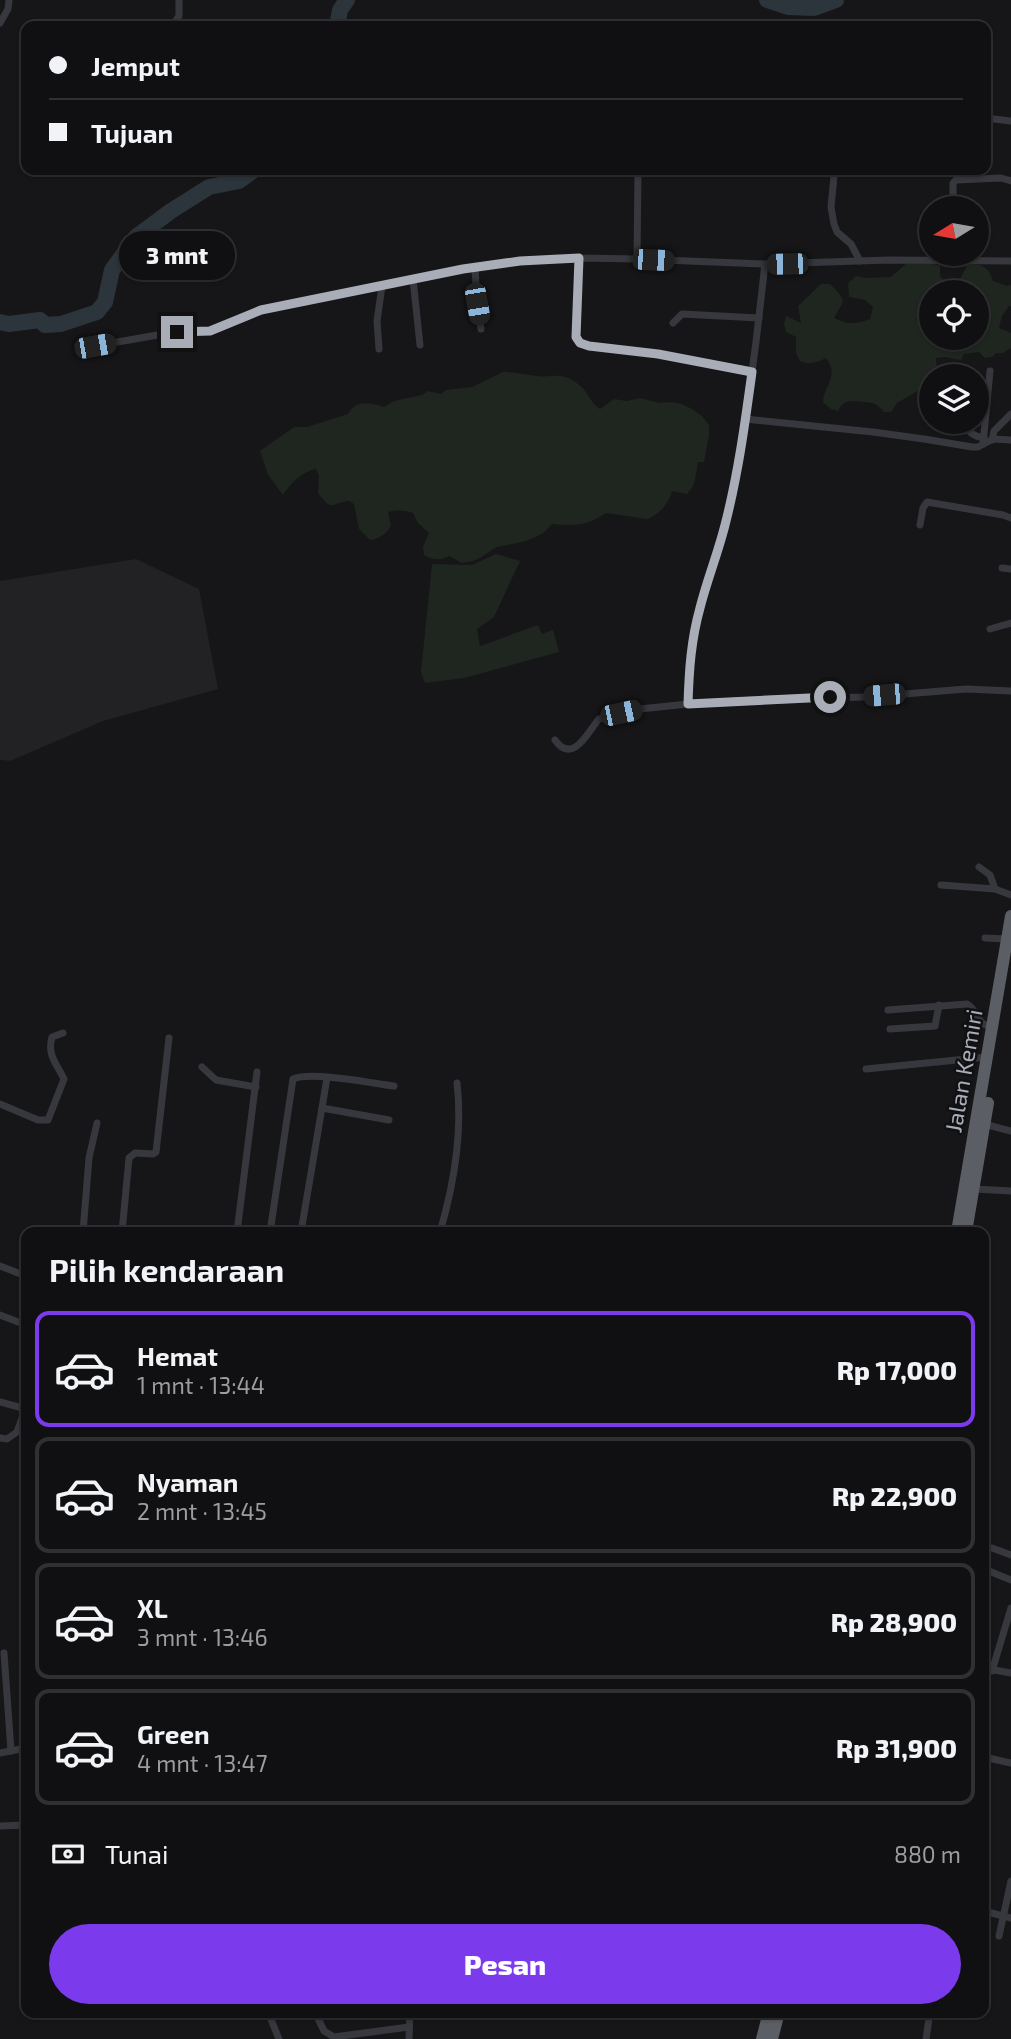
<!DOCTYPE html>
<html lang="id">
<meta charset="utf-8">
<style>
body{margin:0;font-family:"Exo 2",sans-serif;background:#19191b;color:#f1f3f6;height:100vh;display:flex;flex-direction:column;font-size:26px;white-space:nowrap}
*{box-sizing:border-box;margin:0}
p{font-size:23px;color:#9c9d9f}
.icon{flex:none;width:38px;height:38px;fill:none;stroke:currentColor;stroke-width:2;stroke-linecap:round;stroke-linejoin:round}
.map{position:relative;flex:1;overflow:hidden}
.side{position:absolute;left:21px;top:1227px;width:968px;height:791px;display:flex;flex-direction:column;background:#101012;border-radius:14px;box-shadow:0 2px 5px #0004,0 0 0 2px #303032}
.side>*{flex:none}
.hud{position:absolute;left:21px;top:21px;width:970px;height:154px;border-radius:14px;box-shadow:0 2px 5px #0004,0 0 0 2px #303032;display:grid;align-content:center;height:154px;padding:0 28px;background:#101012}
.needle{width:46px;rotate:259deg}
.tools{position:absolute;left:919px;top:196px;display:grid;gap:14px}
.tools a{display:grid;place-items:center;width:70px;height:70px;border-radius:50%;background:#101012;box-shadow:0 2px 5px #0004,0 0 0 2px #303032;font-size:35px}
.end{position:absolute;width:32px;height:32px;margin:-16px;border:9px solid #a8adb8;background:#111;box-shadow:0 0 0 4px #111}
.from{border-radius:50%}
.bubble{position:absolute;height:49px;border-radius:24px;background:#101012;box-shadow:0 2px 5px #0004,0 0 0 2px #303032;font-size:23px;font-weight:800;line-height:49px;text-align:center}
.car{position:absolute;width:21px;height:42px;margin:-21px -10px;border-radius:9px;box-shadow:0 0 5px 2px #0007;background:linear-gradient(#222 24%,#8ab4d8 0 40%,#222 0 76%,#8ab4d8 0 86%,#222 0)}
.hud b{display:flex;align-items:center;gap:24px;height:66px;font-size:26px}
.hud b+b{border-top:2px solid #303032}
.hud i{width:18px;height:18px;background:#f1f3f6}
ul{padding:0;list-style:none}
li{display:flex;align-items:center;gap:21px;height:116px;margin:0 14px 10px;padding:0 14px;border:4px solid #303032;border-radius:14px}
li div{flex:1}
li b{display:block;font-size:26px}
li em{font-style:normal;font-weight:800}
li.on{border-color:#7c3aed}
li>.icon{width:63px;height:63px;stroke-width:1.5}
h2{padding:0 28px;font-size:32px;line-height:84px}
.pay{display:flex;align-items:center;gap:18px;height:77px;padding:0 28px;font-size:26px}
.pay p{margin-inline-start:auto}
.action{display:flex;gap:14px;margin-top:auto;padding:14px 28px}
.action a{flex:1;height:80px;border-radius:42px;background:#7c3aed;color:#fff;font-size:28px;font-weight:800;line-height:80px;text-align:center}
.map>svg:first-child{display:block}
.built{fill:#222225}
.green{fill:#1e261f;fill-rule:evenodd}
.lines{fill:none;stroke-linecap:round;stroke-linejoin:round}
.river{stroke:#2c353c;stroke-width:16}
.minor{stroke:#37383d;stroke-width:7}
.trunk{stroke:#5b5e65;stroke-width:12}
.route{stroke:#a8adb8;stroke-width:9}
.labels{text-anchor:middle;stroke-width:5;stroke-linejoin:round;paint-order:stroke}
.street-label{font-size:23px;fill:#a8adb8;stroke:#111113}
</style>
<div class="map">
<svg width="1011" height="2039" viewBox="0 0 1011 2039">
<rect width="100%" height="100%" fill="#161618"/>
<!-- built -->
<path class="built" d="M 136,559 L 199,589 L 218,689 L 103,721 L 10,761 L 0,760 L 0,581 Z"/>
<!-- green -->
<g class="green">
<path d="M 908,262 C 919,265 929,263 940,265 L 940,277 L 946,281 L 958,283 L 968,264 C 983,264 989,267 993,281 L 1007,286 L 1011,285 L 1011,306 L 1008,307 L 1002,316 L 999,328 L 1011,333 L 1011,348 L 1003,353 L 996,353 L 992,357 L 985,358 L 979,352 L 964,354 L 961,360 L 945,357 L 936,358 L 937,370 L 929,374 L 931,391 L 921,389 L 897,403 L 891,412 L 884,412 C 882,410 878,405 875,404 C 872,402 849,400 846,402 C 842,404 840,407 838,411 L 831,409 L 823,402 C 824,384 840,377 826,358 C 816,363 810,365 800,361 L 796,353 L 796,337 L 786,332 L 784,325 L 786,316 L 801,323 L 798,306 L 821,284 L 830,284 C 847,301 845,299 834,318 C 847,325 856,324 870,319 L 873,307 L 865,300 L 849,297 L 848,283 L 856,276 L 865,278 L 891,277 ZM 931,292 L 976,292 L 976,338 L 931,338 Z"/>
<path d="M 503,372 C 514,372 524,374 536,376 C 554,378 560,371 578,384 C 588,391 590,403 600,409 L 614,399 L 627,401 L 640,398 L 660,403 L 671,402 L 682,404 L 692,409 L 702,416 L 709,425 L 709,435 L 704,462 L 698,462 L 695,480 L 692,488 L 687,494 L 672,491 C 669,503 659,515 647,519 L 606,513 C 586,526 576,526 552,524 C 540,541 516,543 497,547 C 492,549 488,553 483,556 C 477,560 470,562 462,563 L 449,556 C 440,561 433,560 424,555 L 423,547 L 429,533 L 418,523 L 413,513 C 404,510 397,510 388,512 L 391,526 C 385,535 380,538 370,540 L 359,529 L 354,504 L 349,501 C 330,503 333,513 318,493 L 319,476 L 316,469 C 301,472 291,483 283,495 L 268,475 L 260,451 L 294,427 L 307,427 L 348,414 C 356,399 370,403 384,407 L 394,401 L 422,395 L 428,391 L 441,394 L 446,390 L 472,387 Z"/>
<path d="M 496,554 L 520,561 L 494,617 L 477,629 L 480,646 L 538,625 L 542,634 L 553,630 L 559,652 L 464,678 L 425,683 L 421,672 L 432,564 L 472,565 Z"/>
</g>
<g class="lines">
<!-- river -->
<g class="river">
<path d="M 767,0 L 788,7 L 814,8 L 836,0"/>
<path d="M 337,26 L 340,10 L 347,0"/>
<path d="M 0,322 L 9,324 L 40,320 L 45,325 L 61,324 L 97,312 L 105,302 L 112,270 L 136,237 L 171,211 L 209,187 L 239,181 L 254,170"/>
</g>
<!-- minor -->
<g class="minor">
<path d="M 0,23 L 8,9 L 9,0"/>
<path d="M 172,26 L 179,16 L 179,0"/>
<path d="M 985,118 L 1011,121"/>
<path d="M 834,176 L 831,207 L 834,224 L 837,232 L 851,244 L 860,261"/>
<path d="M 941,208 L 953,198 L 953,183 L 956,180 L 1001,178 L 1011,181"/>
<path d="M 579,258 L 576,330 L 576,337 L 580,343 L 589,346 L 658,354 L 752,371"/>
<path d="M 637,259 L 638,170"/>
<path d="M 475,267 L 477,305 L 481,329"/>
<path d="M 413,279 L 420,345"/>
<path d="M 673,323 L 682,314 L 759,318"/>
<path d="M 95,346 L 163,334 L 210,331 L 261,310 L 463,269 L 522,261 L 579,258 L 637,259 L 765,264 L 889,260 L 1011,261"/>
<path d="M 379,349 L 377,321 L 382,286"/>
<path d="M 745,419 L 873,432 L 924,439 L 972,447 L 978,447 L 993,439 L 1011,440"/>
<path d="M 965,422 C 967,432 973,436 984,438"/>
<path d="M 992,440 L 994,431 L 1011,414"/>
<path d="M 983,444 L 990,371"/>
<path d="M 920,525 L 923,508 L 927,502 L 1003,515 L 1011,518"/>
<path d="M 1002,568 L 1011,569"/>
<path d="M 990,629 L 1011,623"/>
<path d="M 688,704 L 689,669 L 694,636 L 700,607 L 725,527 L 740,460 L 756,342 L 765,264"/>
<path d="M 555,740 C 573,766 589,730 599,719 L 640,709 L 688,704 L 772,699 L 868,697 L 966,689 L 1011,691"/>
<path d="M 979,867 L 990,875 L 995,889"/>
<path d="M 941,885 L 995,889 L 1011,895"/>
<path d="M 985,938 L 1007,939"/>
<path d="M 888,1010 L 967,1004 C 980,1012 974,1024 993,1027"/>
<path d="M 890,1029 L 935,1026 L 939,1005"/>
<path d="M 202,1067 L 216,1080 L 256,1087"/>
<path d="M 866,1069 L 987,1057"/>
<path d="M 0,1104 L 38,1120 L 48,1120 L 64,1079 C 56,1063 47,1055 52,1037 L 63,1033"/>
<path d="M 322,1108 L 389,1120"/>
<path d="M 984,1124 L 1011,1131"/>
<path d="M 974,1189 L 1011,1191"/>
<path d="M 83,1232 L 89,1158 L 97,1123"/>
<path d="M 122,1232 L 129,1158 L 135,1153 L 153,1154 L 156,1152 L 169,1038"/>
<path d="M 237,1232 L 257,1072"/>
<path d="M 270,1232 L 293,1079 C 312,1071 371,1083 394,1086"/>
<path d="M 301,1232 L 327,1078"/>
<path d="M 440,1232 C 454,1184 463,1134 457,1083"/>
<path d="M 0,1266 L 26,1276"/>
<path d="M 0,1315 L 26,1325"/>
<path d="M 0,1402 L 26,1409"/>
<path d="M 0,1438 L 7,1439 L 17,1432 L 26,1407"/>
<path d="M 992,1548 L 1011,1555"/>
<path d="M 984,1569 L 1011,1580"/>
<path d="M 4,1653 L 11,1751"/>
<path d="M 984,1668 L 1011,1673"/>
<path d="M 992,1671 L 1011,1608"/>
<path d="M 0,1753 L 26,1748"/>
<path d="M 984,1757 L 1011,1763"/>
<path d="M 0,1826 L 26,1825"/>
<path d="M 984,1911 L 1011,1918"/>
<path d="M 999,1936 L 1011,1881"/>
<path d="M 268,2012 L 279,2039"/>
<path d="M 315,2012 L 324,2031 L 334,2037 L 409,2027"/>
<path d="M 409,2039 L 410,2012"/>
<path d="M 926,2039 L 930,2012"/>
</g>
<!-- trunk -->
<g class="trunk">
<path d="M 957,1232 L 1011,916"/>
<path d="M 966,1232 L 988,1103"/>
<path d="M 762,2039 L 769,2012"/>
<path d="M 772,2039 L 779,2012"/>
</g>
</g>
<g class="lines">
<!-- route -->
<path class="route" d="M 177,332 L 210,331 L 261,310 L 463,269 L 520,261 L 579,258 L 576,337 L 580,343 L 589,346 L 658,354 L 752,372 C 745,423 738,475 725,525 C 718,553 707,580 700,608 C 691,640 689,671 688,704 L 830,697"/>
</g>
<g class="labels">
<!-- street labels -->
<g class="street-label">
<text transform="translate(964 1071) rotate(-80)" y="8">Jalan Kemiri</text>
</g>
</g>
</svg>
<div class="tools">
<a><svg class="needle" viewBox="-14 -14 28 28"><path d="M0-13l5 13h-10z" fill="#e53935"/><path d="M0 13l5-13h-10z" fill="#9c9d9f"/></svg></a>
<a><svg class="icon" aria-label="locate" viewBox="0 0 24 24"><circle cx="12" cy="12" r="6"/><path d="M12 2v4M12 18v4M2 12h4M18 12h4"/></svg></a>
<a><svg class="icon" aria-label="layers" viewBox="0 0 24 24"><path d="M12 4l9 5-9 5-9-5zM3 14l9 5 9-5"/></svg></a>
</div>
<i class="end from" style="left:830px;top:697px"></i>
<i class="end" style="left:177px;top:332px"></i>
<div class="bubble" style="left:119px;top:231px;width:116px">3 mnt</div>
<i class="car" style="left:653px;top:260px;rotate:92deg"></i>
<i class="car" style="left:787px;top:264px;rotate:269deg"></i>
<i class="car" style="left:477px;top:304px;rotate:170deg"></i>
<i class="car" style="left:95px;top:346px;rotate:80deg"></i>
<i class="car" style="left:884px;top:695px;rotate:265deg"></i>
<i class="car" style="left:621px;top:713px;rotate:78deg"></i>
<div class="hud">
<b><i class="from"></i>Jemput</b>
<b><i></i>Tujuan</b>
</div>
<section class="side">
<h2>Pilih kendaraan</h2>
<ul>
<li class="on"><svg class="icon" aria-label="car" viewBox="0 0 24 24"><path d="M5 17H2v-5l4-1 3-4h7l3 4 3 1v5h-3M9 17h6M6 11h13"/><circle cx="7" cy="17" r="2"/><circle cx="17" cy="17" r="2"/></svg><div><b>Hemat</b><p>1 mnt · 13:44</p></div><em>Rp 17,000</em></li>
<li><svg class="icon" aria-label="car" viewBox="0 0 24 24"><path d="M5 17H2v-5l4-1 3-4h7l3 4 3 1v5h-3M9 17h6M6 11h13"/><circle cx="7" cy="17" r="2"/><circle cx="17" cy="17" r="2"/></svg><div><b>Nyaman</b><p>2 mnt · 13:45</p></div><em>Rp 22,900</em></li>
<li><svg class="icon" aria-label="car" viewBox="0 0 24 24"><path d="M5 17H2v-5l4-1 3-4h7l3 4 3 1v5h-3M9 17h6M6 11h13"/><circle cx="7" cy="17" r="2"/><circle cx="17" cy="17" r="2"/></svg><div><b>XL</b><p>3 mnt · 13:46</p></div><em>Rp 28,900</em></li>
<li><svg class="icon" aria-label="car" viewBox="0 0 24 24"><path d="M5 17H2v-5l4-1 3-4h7l3 4 3 1v5h-3M9 17h6M6 11h13"/><circle cx="7" cy="17" r="2"/><circle cx="17" cy="17" r="2"/></svg><div><b>Green</b><p>4 mnt · 13:47</p></div><em>Rp 31,900</em></li>
</ul>
<div class="pay"><svg class="icon" aria-label="cash" viewBox="0 0 24 24"><path d="M3 7h18v10H3z"/><circle cx="12" cy="12" r="2"/></svg>Tunai<p>880 m</p></div>
<div class="action"><a>Pesan</a></div>
</section>
</div>
